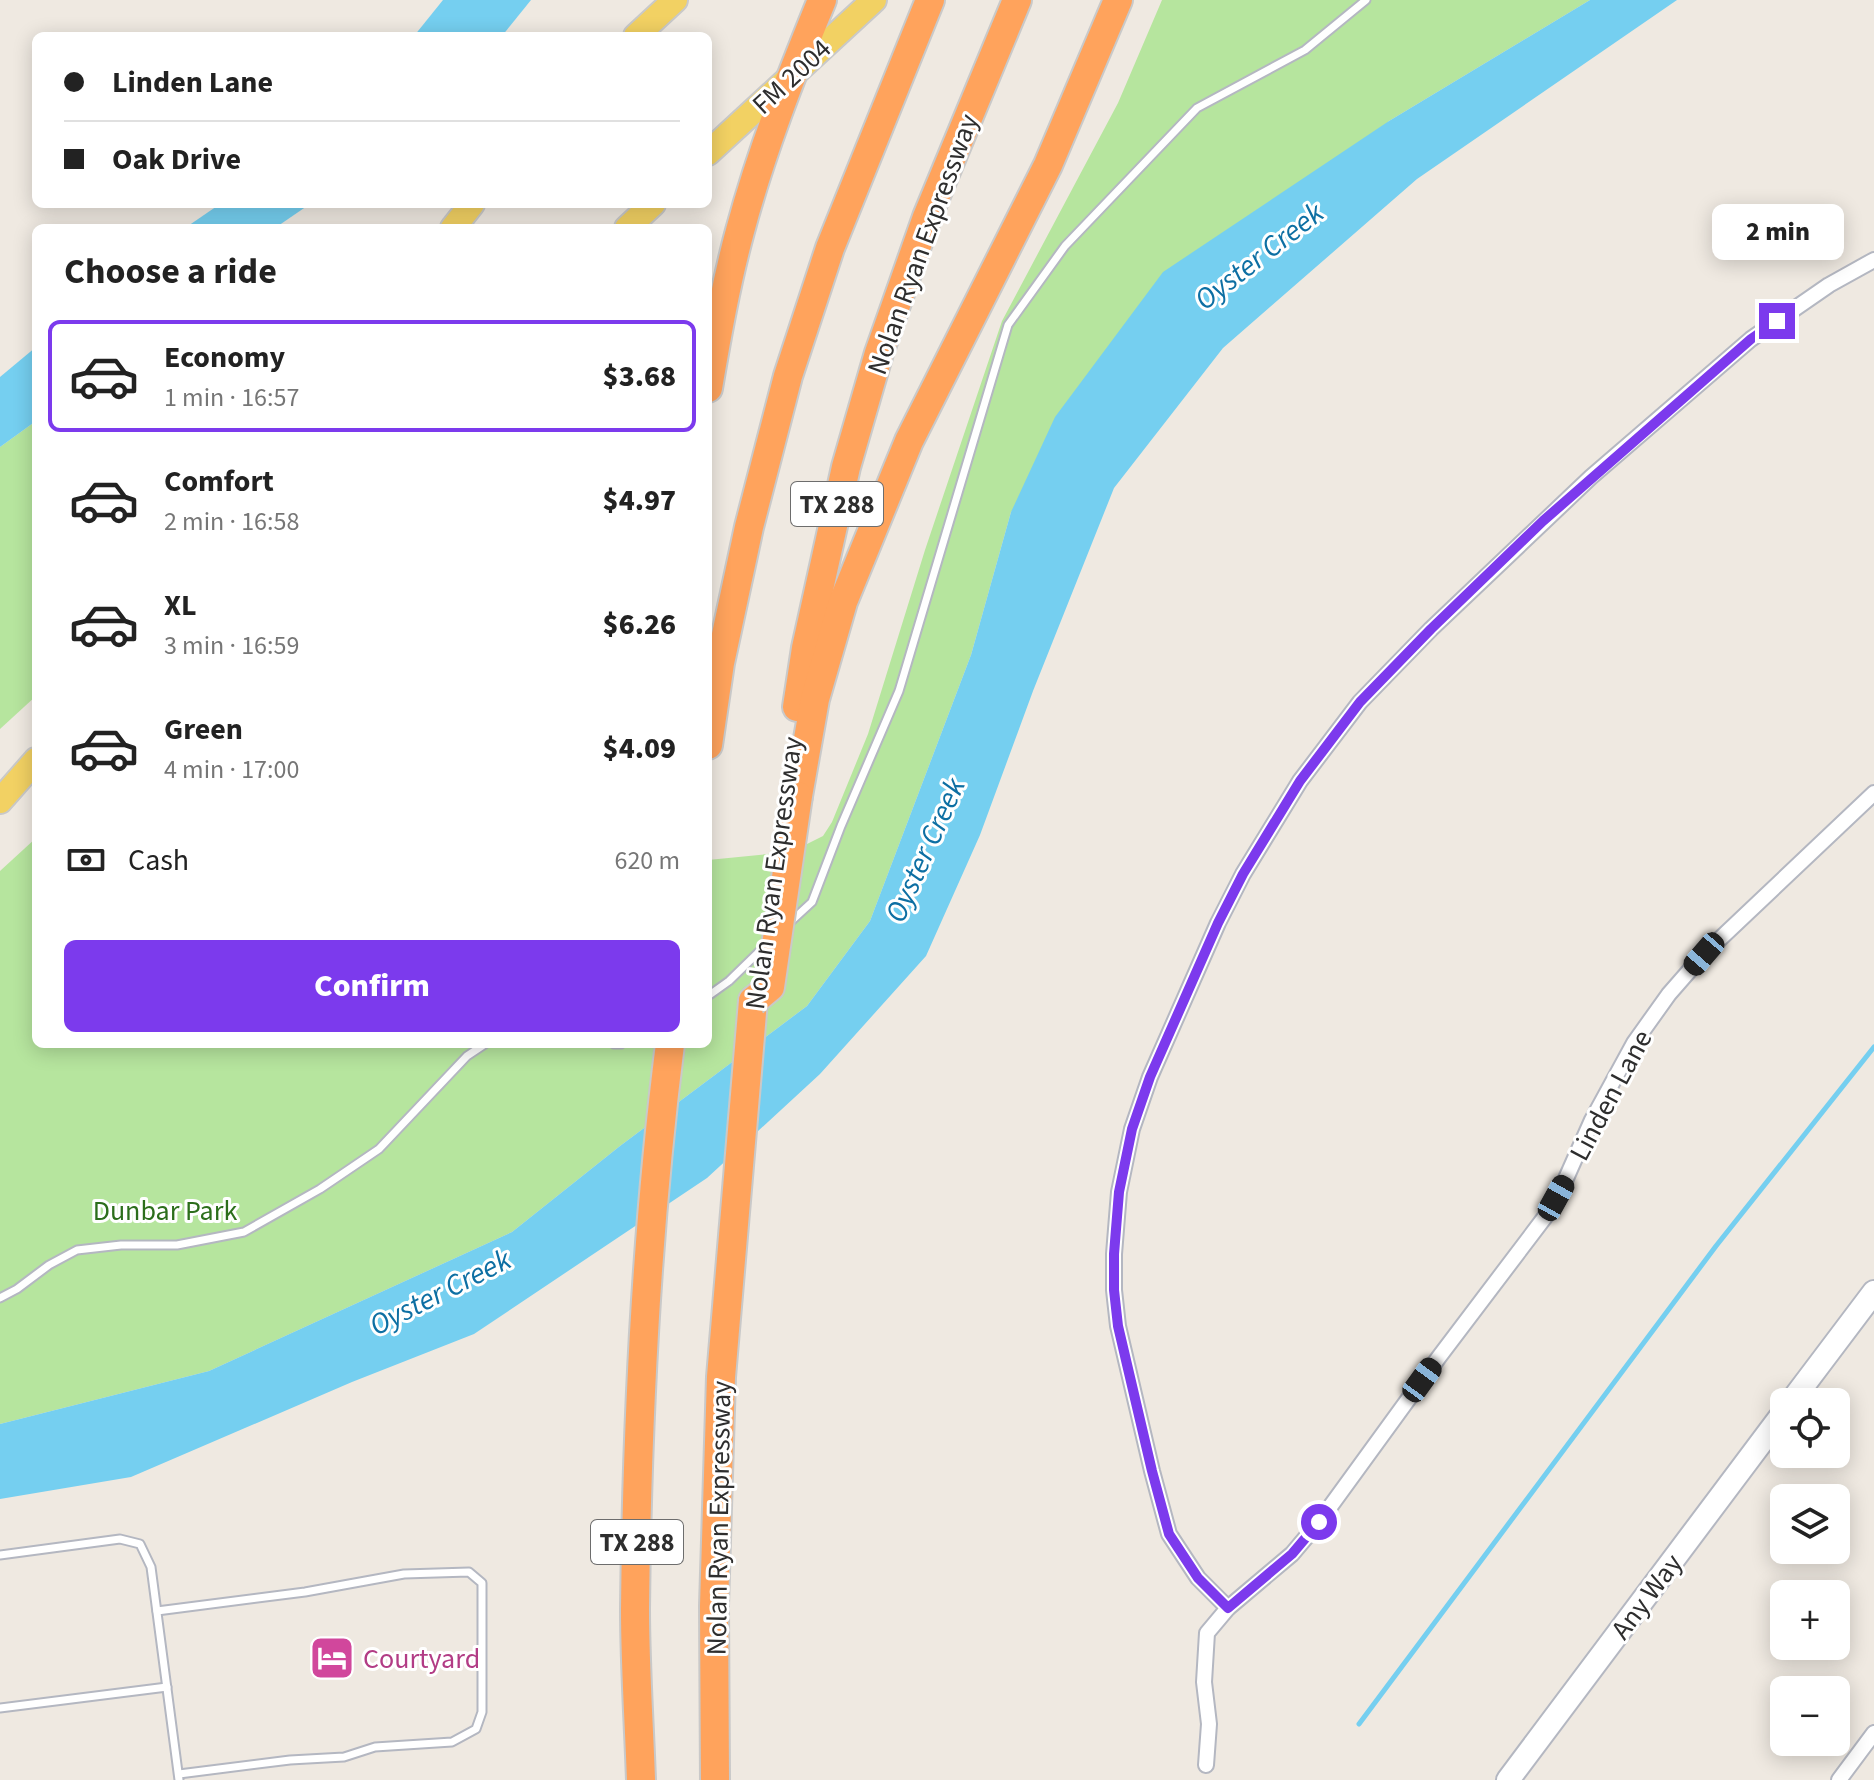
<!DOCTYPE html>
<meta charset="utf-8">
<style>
body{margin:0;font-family:"Source Sans 3",sans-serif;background:#f2f2f2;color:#222;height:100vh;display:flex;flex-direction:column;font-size:30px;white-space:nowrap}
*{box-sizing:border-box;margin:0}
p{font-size:26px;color:#767676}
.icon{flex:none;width:44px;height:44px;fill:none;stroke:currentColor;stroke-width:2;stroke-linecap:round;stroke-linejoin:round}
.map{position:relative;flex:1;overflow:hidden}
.side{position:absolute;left:32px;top:224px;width:680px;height:824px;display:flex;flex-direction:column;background:#fff;border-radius:12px;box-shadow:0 4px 20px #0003}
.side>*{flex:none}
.hud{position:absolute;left:32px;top:32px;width:680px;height:176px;border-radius:12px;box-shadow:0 4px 20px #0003;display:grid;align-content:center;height:176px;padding:0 32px;background:#fff}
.tools{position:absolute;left:1770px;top:1388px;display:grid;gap:16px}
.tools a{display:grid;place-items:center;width:80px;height:80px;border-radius:12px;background:#fff;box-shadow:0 4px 20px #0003;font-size:40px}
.end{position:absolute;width:36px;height:36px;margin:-18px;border:10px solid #7c3aed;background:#fff;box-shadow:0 0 0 4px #fff}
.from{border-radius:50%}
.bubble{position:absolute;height:56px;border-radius:12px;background:#fff;box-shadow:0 4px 20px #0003;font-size:26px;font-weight:800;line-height:56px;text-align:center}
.car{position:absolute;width:24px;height:48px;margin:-24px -12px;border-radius:10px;box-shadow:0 0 6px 2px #0007;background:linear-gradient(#222 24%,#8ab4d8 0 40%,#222 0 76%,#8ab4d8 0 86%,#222 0)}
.hud b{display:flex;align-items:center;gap:28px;height:76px;font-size:30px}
.hud b+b{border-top:2px solid #e0e0e0}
.hud i{width:20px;height:20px;background:#222}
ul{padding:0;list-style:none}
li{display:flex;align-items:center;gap:24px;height:112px;margin:0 16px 12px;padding:0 16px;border:4px solid transparent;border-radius:12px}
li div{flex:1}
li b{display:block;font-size:30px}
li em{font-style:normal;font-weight:800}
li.active{border-color:#7c3aed}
li>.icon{width:72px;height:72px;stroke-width:1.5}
h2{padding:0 32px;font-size:36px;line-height:96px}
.pay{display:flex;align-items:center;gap:20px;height:88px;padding:0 32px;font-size:30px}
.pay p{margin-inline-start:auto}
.button{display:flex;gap:16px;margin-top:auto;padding:16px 32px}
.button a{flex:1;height:92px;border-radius:12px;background:#7c3aed;color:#fff;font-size:32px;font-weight:800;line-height:92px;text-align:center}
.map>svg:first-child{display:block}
.green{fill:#b6e59e}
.water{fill:#75cff0}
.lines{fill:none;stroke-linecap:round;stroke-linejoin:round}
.stream{stroke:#75cff0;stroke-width:5}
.lane-casing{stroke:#b4b7c1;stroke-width:11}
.street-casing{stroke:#b4b7c1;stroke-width:18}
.secondary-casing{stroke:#b4b7c1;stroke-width:26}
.primary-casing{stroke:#c9c9c9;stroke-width:28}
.highway-casing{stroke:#c9c9c9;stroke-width:32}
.lane{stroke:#fff;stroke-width:7}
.street{stroke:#fff;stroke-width:14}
.secondary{stroke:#fff;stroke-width:22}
.primary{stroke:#f2d163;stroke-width:24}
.highway{stroke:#ffa35c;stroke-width:28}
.highway-bridge-casing{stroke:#c9c9c9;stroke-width:32;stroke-linecap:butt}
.highway-bridge{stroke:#ffa35c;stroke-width:28}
.route{stroke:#7c3aed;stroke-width:10}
.labels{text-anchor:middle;stroke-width:6;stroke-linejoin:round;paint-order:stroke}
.shield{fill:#fff;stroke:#6d6d6d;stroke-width:2}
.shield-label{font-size:26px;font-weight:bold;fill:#2e2e2e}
.street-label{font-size:28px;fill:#2e2e2e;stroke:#fff}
.park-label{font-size:28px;fill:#2c6e1b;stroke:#fff}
.hotel-label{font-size:28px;fill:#b23c85;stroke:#fff;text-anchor:start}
.water-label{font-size:30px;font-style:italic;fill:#0d6fa3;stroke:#fff}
</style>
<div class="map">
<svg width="1874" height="1780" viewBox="0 0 1874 1780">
<rect width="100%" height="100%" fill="#efe9e1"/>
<!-- green -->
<g class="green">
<path d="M 1162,0 L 1590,0 L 1389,121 L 1011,512 L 971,655 L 870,921 L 807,1006 L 620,1146 L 512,1232 L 209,1371 L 0,1424 L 0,871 L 36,838 L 36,1044 L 708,1044 L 708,860 L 778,853 L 803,846 L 823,836 L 832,822 L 868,734 L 925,550 L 1002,321 L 1118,103 Z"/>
<path d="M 36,421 L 36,696 L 0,729 L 0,447 Z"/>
</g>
<!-- water -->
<g class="water">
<path d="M 443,0 L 531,0 L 502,36 L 414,36 Z"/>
<path d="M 1590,0 L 1677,0 L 1417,179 L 1223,348 L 1114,488 L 1033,691 L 980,835 L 926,956 L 820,1074 L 707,1178 L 474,1334 L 352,1382 L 131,1477 L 0,1499 L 0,1424 L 209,1371 L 512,1232 L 620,1146 L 807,1006 L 870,921 L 971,655 L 1011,512 L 1055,417 L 1163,272 L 1389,121 Z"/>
<path d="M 220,204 L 310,204 L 275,228 L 185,228 Z"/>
<path d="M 36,347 L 36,421 L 0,447 L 0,377 Z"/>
</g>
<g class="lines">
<!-- stream -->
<path class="stream" d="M 1359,1724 L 1716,1246 L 1874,1047"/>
<!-- lane casing -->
<g class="lane-casing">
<g id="lane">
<path d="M 787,925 L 812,902 L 841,826 L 899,691 L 1008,325 L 1065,246 L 1197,108 L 1305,50 L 1366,0"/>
<path d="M 708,996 L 729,981 L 766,945"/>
<path d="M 614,1044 L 621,1044"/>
<path d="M 0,1298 L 17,1289 L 49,1265 L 77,1250 L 121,1245 L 177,1245 L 244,1232 L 320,1189 L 379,1149 L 467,1056 L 485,1044"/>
<path d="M 0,1555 L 120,1539 L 140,1544 L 151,1567 L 179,1780"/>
<path d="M 157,1611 L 305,1592 L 404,1574 L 469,1572 L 482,1583 L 482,1712 L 476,1729 L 452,1742 L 375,1747 L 344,1757 L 290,1760 L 179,1774"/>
<path d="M 0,1708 L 167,1687"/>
</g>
</g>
<!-- street casing -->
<g class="street-casing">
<g id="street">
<path d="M 1228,1608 L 1198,1578 L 1169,1534 L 1152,1471 L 1118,1326 L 1114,1290 L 1114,1254 L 1119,1192 L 1132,1129 L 1150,1077 L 1218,923 L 1243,874 L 1300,781 L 1360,702 L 1431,629 L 1591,477 L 1751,339 L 1829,285 L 1874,260"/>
<path d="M 1206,1765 L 1209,1724 L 1204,1682 L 1207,1633 L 1228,1608 L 1292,1554 L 1319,1522 L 1439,1357 L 1548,1213 L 1564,1183 L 1592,1120 L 1634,1043 L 1669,994 L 1704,954 L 1874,793"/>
<path d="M 1839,1780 L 1874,1733"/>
</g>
</g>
<!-- secondary casing -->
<g class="secondary-casing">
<g id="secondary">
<path d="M 1791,1402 L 1874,1292"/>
<path d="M 1508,1780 L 1784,1412"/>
</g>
</g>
<!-- primary casing -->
<g class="primary-casing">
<g id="primary">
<path d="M 636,36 L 675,0"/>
<path d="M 708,153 L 874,0"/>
<path d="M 453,228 L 472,204"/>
<path d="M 627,228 L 653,204"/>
<path d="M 0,801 L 36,760"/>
</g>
</g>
<!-- highway casing -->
<g class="highway-casing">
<g id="highway">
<path d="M 708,388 C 717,335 726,283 740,231 C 761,152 791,76 822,0"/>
<path d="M 797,707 L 806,648 L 846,467 L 879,353 L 927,217 L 1017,0"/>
<path d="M 708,745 L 720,663 L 749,527 L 788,376 L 830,248 L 930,0"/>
<path d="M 798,796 L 815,699 L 843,602 L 909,441 L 1048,165 L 1118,0"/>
<path d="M 641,1780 C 639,1723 635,1666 635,1609 C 637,1420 646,1232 670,1044"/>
<path d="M 715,1780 L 714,1606 L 721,1377 L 753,1001"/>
</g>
</g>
<!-- lane -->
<use href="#lane" class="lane"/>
<!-- street -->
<use href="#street" class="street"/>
<!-- secondary -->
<use href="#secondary" class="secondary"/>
<!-- primary -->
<use href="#primary" class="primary"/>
<!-- highway -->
<use href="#highway" class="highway"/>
<!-- highway-bridge casing -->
<g class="highway-bridge-casing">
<path id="highway-bridge" d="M 753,1001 L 770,987 L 798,796"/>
</g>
<!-- highway-bridge -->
<use href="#highway-bridge" class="highway-bridge"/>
</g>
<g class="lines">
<!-- route -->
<path class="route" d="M 1319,1522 L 1292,1554 L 1228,1608 L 1198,1578 L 1169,1534 L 1152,1471 L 1118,1326 L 1114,1290 L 1114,1254 L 1119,1192 L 1132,1129 L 1150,1077 L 1218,923 L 1243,874 L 1300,781 L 1360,702 L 1431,629 L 1543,521 L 1751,339 L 1777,321"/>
</g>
<!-- icons -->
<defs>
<g id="hotel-square" transform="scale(2.3)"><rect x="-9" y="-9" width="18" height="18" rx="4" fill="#d1479c" stroke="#fff"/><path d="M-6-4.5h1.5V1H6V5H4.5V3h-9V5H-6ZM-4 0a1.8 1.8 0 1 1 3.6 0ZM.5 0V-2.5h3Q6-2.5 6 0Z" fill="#fff"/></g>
</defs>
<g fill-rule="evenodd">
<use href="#hotel-square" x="332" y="1658"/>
</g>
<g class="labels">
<!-- shield labels -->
<g class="shield">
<rect x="791" y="482" width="92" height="44" rx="6"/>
<rect x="591" y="1520" width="92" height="44" rx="6"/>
</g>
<g class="shield-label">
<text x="837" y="513">TX 288</text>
<text x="637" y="1551">TX 288</text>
</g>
<!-- street labels -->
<g class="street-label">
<text transform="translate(791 76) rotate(-43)" y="10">FM 2004</text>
<text transform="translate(922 244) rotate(-70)" y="10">Nolan Ryan Expressway</text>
<text transform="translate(773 873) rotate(-82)" y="10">Nolan Ryan Expressway</text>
<text transform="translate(1610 1095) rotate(-62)" y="10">Linden Lane</text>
<text transform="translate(718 1518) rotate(-89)" y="10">Nolan Ryan Expressway</text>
<text transform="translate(1646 1596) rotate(-53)" y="10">Any Way</text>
</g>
<!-- park labels -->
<g class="park-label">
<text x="165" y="1220">Dunbar Park</text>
</g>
<!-- hotel labels -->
<g class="hotel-label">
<text x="363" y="1668">Courtyard</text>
</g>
<!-- water labels -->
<g class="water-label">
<text transform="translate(1259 256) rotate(-38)" y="10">Oyster Creek</text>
<text transform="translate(925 850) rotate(-66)" y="10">Oyster Creek</text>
<text transform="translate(440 1292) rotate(-27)" y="10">Oyster Creek</text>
</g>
</g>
</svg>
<div class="tools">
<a><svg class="icon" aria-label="locate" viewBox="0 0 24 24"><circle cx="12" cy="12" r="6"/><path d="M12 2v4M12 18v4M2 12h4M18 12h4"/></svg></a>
<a><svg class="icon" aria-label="layers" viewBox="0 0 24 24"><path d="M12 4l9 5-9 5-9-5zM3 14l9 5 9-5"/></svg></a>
<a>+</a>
<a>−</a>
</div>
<i class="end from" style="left:1319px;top:1522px"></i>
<i class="end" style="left:1777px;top:321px"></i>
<div class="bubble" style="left:1712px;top:204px;width:132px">2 min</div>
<i class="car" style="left:1704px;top:954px;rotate:221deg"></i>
<i class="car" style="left:1556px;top:1198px;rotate:29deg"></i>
<i class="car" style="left:1422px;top:1380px;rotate:36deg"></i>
<div class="hud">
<b><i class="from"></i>Linden Lane</b>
<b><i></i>Oak Drive</b>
</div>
<section class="side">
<h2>Choose a ride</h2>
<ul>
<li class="active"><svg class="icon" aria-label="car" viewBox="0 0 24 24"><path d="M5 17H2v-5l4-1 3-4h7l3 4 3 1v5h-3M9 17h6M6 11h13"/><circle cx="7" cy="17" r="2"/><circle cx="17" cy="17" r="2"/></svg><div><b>Economy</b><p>1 min · 16:57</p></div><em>$3.68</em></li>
<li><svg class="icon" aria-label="car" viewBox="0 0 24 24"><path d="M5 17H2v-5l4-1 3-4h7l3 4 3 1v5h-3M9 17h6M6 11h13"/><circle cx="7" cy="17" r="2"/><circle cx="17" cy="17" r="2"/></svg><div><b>Comfort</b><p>2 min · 16:58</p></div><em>$4.97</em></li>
<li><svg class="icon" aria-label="car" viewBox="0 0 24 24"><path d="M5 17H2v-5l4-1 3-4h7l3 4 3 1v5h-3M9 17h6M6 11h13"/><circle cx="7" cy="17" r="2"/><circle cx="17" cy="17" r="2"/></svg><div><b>XL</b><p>3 min · 16:59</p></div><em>$6.26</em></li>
<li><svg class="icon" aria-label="car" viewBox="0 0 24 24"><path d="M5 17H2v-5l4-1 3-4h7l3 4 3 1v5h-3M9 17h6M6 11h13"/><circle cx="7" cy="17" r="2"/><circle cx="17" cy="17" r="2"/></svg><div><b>Green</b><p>4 min · 17:00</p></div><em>$4.09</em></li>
</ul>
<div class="pay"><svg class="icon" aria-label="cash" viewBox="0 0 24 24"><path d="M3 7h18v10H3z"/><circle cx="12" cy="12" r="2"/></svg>Cash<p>620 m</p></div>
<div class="button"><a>Confirm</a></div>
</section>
</div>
